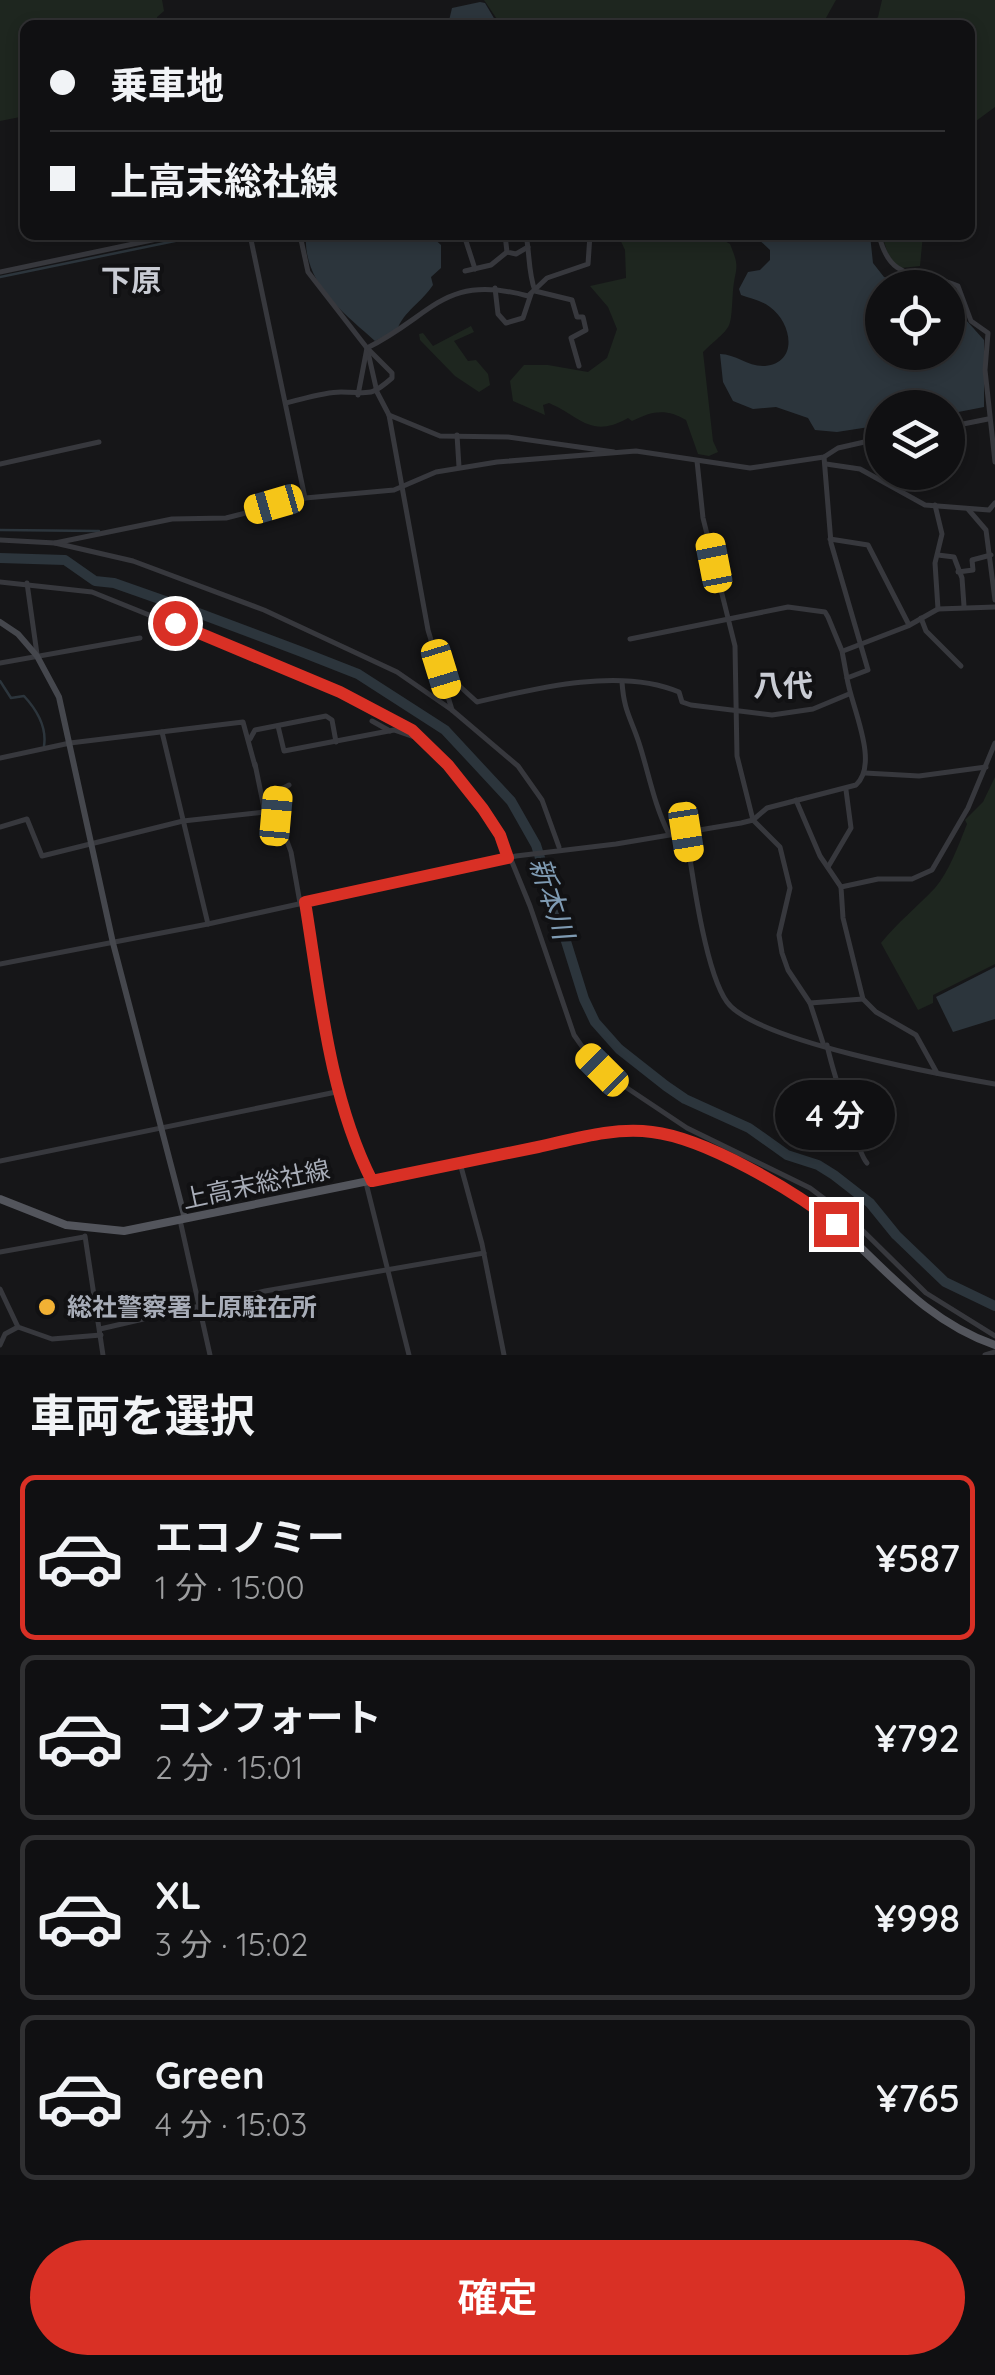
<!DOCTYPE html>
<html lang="ja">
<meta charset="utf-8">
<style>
body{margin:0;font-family:Quicksand,"Noto Sans JP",sans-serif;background:#1e1e20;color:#f1f3f6;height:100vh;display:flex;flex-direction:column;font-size:38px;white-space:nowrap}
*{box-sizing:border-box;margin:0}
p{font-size:32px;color:#9c9d9f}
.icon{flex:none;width:55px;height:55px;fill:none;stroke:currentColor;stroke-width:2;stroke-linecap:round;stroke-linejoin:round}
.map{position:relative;height:1355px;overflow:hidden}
.details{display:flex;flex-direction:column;background:#101012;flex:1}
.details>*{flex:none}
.hud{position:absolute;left:20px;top:20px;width:955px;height:220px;border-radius:15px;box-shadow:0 5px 15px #0003,0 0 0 2px #303032;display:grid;align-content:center;height:220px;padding:0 30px;background:#101012}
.buttons{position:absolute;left:865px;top:270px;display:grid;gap:20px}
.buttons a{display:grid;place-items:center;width:100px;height:100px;border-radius:50%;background:#101012;box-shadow:0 5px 15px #0003,0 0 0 2px #303032;font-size:50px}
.end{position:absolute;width:45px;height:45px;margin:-22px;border:12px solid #d93025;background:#fff;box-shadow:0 0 0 5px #fff}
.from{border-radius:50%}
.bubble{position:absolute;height:70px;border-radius:35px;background:#101012;box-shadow:0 5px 15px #0003,0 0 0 2px #303032;font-size:32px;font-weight:600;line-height:70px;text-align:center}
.car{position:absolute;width:30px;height:60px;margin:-30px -15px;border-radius:12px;box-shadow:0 0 8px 2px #0007;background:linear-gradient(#f5c518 24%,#345 0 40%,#f5c518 0 76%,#345 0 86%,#f5c518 0)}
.hud b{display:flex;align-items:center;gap:35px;height:95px;font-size:38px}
.hud b+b{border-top:2px solid #303032}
.hud i{width:25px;height:25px;background:#f1f3f6}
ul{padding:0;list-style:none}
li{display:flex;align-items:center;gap:30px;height:165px;margin:0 20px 15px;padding:0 10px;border:5px solid #303032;border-radius:15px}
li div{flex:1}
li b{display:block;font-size:38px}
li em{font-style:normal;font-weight:600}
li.on{border-color:#d93025}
li>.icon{width:90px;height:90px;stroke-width:1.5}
h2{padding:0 30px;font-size:45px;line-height:120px}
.button{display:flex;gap:20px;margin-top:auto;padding:20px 30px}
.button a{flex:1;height:115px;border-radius:60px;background:#d93025;color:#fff;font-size:40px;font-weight:600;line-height:115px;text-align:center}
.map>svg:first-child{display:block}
.green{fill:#1e261f}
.water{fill:#2c353c}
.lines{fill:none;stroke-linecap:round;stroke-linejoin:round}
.stream{stroke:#2c353c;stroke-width:2.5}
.river{stroke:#2c353c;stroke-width:10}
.street{stroke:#37383d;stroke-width:5}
.secondary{stroke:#45474d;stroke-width:6}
.primary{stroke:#53555c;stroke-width:8}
.route{stroke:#d93025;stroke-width:12}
.poi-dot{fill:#f2b134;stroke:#111113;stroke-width:4}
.labels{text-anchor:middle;stroke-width:8;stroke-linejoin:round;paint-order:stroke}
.street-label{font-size:25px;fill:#a8adb8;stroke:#111113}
.poi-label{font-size:25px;font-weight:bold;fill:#a8adb8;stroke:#111113;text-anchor:start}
.water-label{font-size:28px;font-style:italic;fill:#7f9bb3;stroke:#111113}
.quarter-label{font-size:30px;font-weight:bold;fill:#c9ccd4;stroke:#111113}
</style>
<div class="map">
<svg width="995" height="1355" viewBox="0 0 995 1355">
<rect width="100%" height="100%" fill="#161618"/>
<!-- green -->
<g class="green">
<path d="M 0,0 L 162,0 L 164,11 L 157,17 L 158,25 L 25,25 L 25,116 L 0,121 Z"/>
<path d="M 484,0 L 836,0 L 822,25 L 501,25 Z"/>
<path d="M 882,0 L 995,0 L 995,107 L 976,121 L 970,133 L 970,25 L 871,25 L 878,17 Z"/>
<path d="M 618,235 L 705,235 L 706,239 L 718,237 L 730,244 C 741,270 735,267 733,291 C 730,333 734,323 703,352 L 713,441 L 718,452 L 709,456 L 698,454 L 686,420 C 666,408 652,411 632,421 L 628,418 C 591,439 581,417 549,403 L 543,405 L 545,415 L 513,401 L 510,381 L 524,365 L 548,365 L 588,372 L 607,358 L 617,329 L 608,307 L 590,286 L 626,278 L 625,250 Z"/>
<path d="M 882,235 L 923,235 L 920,266 L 901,268 L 890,261 Z"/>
<path d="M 471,326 L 474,332 L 454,341 L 468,361 L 476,360 L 488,374 L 490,385 L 479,392 L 455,376 L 420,340 L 419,334 L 423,333 L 433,346 Z"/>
<path d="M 995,777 L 995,964 L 933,995 L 933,1003 L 918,1010 L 881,943 C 897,923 917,907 935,888 C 949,872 959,844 967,824 L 965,820 L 983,802 Z"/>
</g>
<!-- water -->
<g class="water">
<path d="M 480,2 L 485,3 L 498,25 L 448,25 L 452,8 Z"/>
<path d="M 306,235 L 430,235 L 441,245 L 441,268 L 431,277 L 433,285 C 422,302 404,311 397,330 L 375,341 C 343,312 303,283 306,235 Z"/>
<path d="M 754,235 L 870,235 L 873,263 L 884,277 L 946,287 L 882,288 L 882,352 L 948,352 L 948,288 L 959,296 L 966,320 L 984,340 L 984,407 L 948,414 L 948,408 L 882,408 L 882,425 L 837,432 L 815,430 L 808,418 L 776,407 L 753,409 L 733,401 L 723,382 L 720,354 C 736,354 748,367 765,366 C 800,362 791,322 770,307 C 761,300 751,299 741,295 L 739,289 L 748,272 L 760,270 L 770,260 L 770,250 Z"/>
<path d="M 995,967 L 995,1019 L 953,1032 L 936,997 Z"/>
</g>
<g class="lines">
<!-- stream -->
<g class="stream">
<path d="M 0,277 L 204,235"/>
<path d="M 0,530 L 99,531"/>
<path d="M 0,681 L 11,698 L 24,696 C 36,709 47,727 44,746"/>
</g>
<!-- river -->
<path class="river" d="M 0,558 L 65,560 L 95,581 L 114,583 L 185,608 L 302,652 L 358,674 L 445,730 L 511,801 L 536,845 L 584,999 L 595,1022 L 619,1049 L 666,1086 L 685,1099 L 749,1128 L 787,1155 L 818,1165 L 834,1175 L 870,1203 L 896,1235 L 945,1282 L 995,1306"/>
<!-- street -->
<g class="street">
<path d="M 250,235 L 305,498"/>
<path d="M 300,235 L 308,272 L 367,348 L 377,392 L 389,415 L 428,630 L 452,710"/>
<path d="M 464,235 L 475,269"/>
<path d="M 505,235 L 507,252 L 516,254 L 528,247"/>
<path d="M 526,235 C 530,255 528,272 535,291 L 572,300 L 577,317 L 583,317 L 586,330 L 571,338 L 579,366"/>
<path d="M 879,235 C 891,286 921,269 958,286 L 971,321 L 988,333 L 985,370 L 995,462"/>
<path d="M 465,271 L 491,265 L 507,252"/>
<path d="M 0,272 L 176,235"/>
<path d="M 495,288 L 498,314 L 506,323 L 523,318 L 531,294"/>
<path d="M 358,395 L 367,348 C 434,315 443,273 528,296 L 547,278 L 588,264 L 590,235"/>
<path d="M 286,403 C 303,399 324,392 341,392 C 370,392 369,398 392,378 L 392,373 L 369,350"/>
<path d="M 389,415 L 440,436 L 508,437 L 614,452"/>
<path d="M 948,427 L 988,419"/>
<path d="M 457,435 L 459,467"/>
<path d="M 697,461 L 703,518 L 735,646 L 737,756 L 753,820 L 780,847 L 790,888 L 779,935 L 782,953 L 788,970 L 810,1003 L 863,999"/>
<path d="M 0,464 L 99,442"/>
<path d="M 826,464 L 860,469 L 925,505 L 989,510 L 995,503"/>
<path d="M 935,505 L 942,534 L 935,563 L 938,609"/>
<path d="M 968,509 L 986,530 L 995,600"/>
<path d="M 830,539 L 868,545 L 909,625"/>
<path d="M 0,540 L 55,543 L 133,561 L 264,610 L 397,672 L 452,710 L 518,766 L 542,800 L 559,847"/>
<path d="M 55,543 L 172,519 L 226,518 L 305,498 L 394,490 L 436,472 L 497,462 L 636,451 L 750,468 L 824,457 L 838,448 L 882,438"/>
<path d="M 938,555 L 954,557 L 962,578 L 964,606"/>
<path d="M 958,572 L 973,570 L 972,560 L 991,555"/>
<path d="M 0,582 L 92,592 L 340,692 L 412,730 L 448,765 L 501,835 L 530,906 L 574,1035 L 588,1055 L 618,1082 L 687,1128 L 810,1188 L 850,1218 L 926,1293 L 995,1336"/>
<path d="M 27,583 L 37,654"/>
<path d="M 921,618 L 926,631 L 961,666"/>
<path d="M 630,639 L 788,607 L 825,612 L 828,617 L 842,651 L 847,678"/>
<path d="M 843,651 L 908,626 L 938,609 L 995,607"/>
<path d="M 0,663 L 140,638"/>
<path d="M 443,671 L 477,702 C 536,688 621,667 679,692 L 682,702 L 691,705 L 772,715 L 813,709 L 849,694"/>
<path d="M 622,682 C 624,712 631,718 639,743 C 649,774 654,805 669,834"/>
<path d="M 372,721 L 390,731"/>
<path d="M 278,726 L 284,751 L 394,730 L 420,739"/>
<path d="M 162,732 L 208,924"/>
<path d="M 250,739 L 255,730 L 326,716 L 332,720 L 336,742"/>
<path d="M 0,758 L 70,743 L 243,722 L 255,766"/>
<path d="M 255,764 L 264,808 L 280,822 L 291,852 L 300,903"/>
<path d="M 865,773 L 919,776 L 986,767"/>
<path d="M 796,800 L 820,856 L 841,887"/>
<path d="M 276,815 L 278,791 L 289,785"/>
<path d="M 0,827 L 27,819 L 42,856 L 183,821 L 265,812"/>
<path d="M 686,832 C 692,872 705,972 727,1002 C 755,1041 943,1075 995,1084"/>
<path d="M 828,867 L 851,828 L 846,790"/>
<path d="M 305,902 C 320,994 329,1096 371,1180"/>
<path d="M 0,964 L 208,924 L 516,856 L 616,844 L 741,823 L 753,820 L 767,808 L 856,785 C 880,763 851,706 847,678 L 868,670 L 831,543 L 824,457"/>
<path d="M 810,1003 L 823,1043"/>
<path d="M 827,1045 C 831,1064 858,1154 867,1163"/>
<path d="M 937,1073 L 916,1035 L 876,1012 L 863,999 L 843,918 L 841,887 L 878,879 L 912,879 L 932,870 L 968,808 L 995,743"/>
<path d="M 0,1161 L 341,1091"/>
<path d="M 460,1163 L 482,1244 L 504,1355"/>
<path d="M 366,1183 L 409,1355"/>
<path d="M 180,1220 L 210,1355"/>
<path d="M 85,1236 L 103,1355"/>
<path d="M 0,1252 L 84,1237"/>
<path d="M 0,1289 L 18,1327 L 52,1339 L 101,1335"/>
<path d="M 100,1329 L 265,1291 L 484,1253"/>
<path d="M 0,1345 L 5,1334 L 18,1327"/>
<path d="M 985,1355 L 995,1352"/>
</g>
<!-- secondary -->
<path class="secondary" d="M 0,622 L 18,634 L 37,656 L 59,697 L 113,943 L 185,1219"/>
<!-- primary -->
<path class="primary" d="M 0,1199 L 66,1225 L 124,1231 L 599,1134 C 622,1130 645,1128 668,1134 C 712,1146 804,1193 837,1225 C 887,1271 928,1322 995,1345"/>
</g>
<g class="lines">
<!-- route -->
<path class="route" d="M 175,623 L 340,692 L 412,730 L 448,765 L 483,809 L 500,835 L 508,858 L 305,902 C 320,994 329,1096 372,1181 C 427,1170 482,1158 538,1147 C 575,1139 613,1127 652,1132 C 705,1138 793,1190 836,1224"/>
</g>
<!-- markers -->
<circle class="poi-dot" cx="47" cy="1307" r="10"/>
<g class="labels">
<!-- street labels -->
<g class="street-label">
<text transform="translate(256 1184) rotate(-12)" y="9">上高末総社線</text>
</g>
<!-- poi labels -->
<g class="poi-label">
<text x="67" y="1316">総社警察署上原駐在所</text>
</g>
<!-- water labels -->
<g class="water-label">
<text transform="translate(552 898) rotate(72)" y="10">新本川</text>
</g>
<!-- quarter labels -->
<g class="quarter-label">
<text x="131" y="291">下原</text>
<text x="783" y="696">八代</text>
</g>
</g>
</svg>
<div class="buttons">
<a><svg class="icon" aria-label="locate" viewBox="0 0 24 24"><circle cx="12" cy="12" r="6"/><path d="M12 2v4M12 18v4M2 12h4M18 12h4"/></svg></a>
<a><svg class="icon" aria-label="layers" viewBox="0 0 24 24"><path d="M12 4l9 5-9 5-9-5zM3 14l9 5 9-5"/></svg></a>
</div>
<i class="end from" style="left:175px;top:623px"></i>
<i class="end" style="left:836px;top:1224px"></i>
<div class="bubble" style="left:775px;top:1080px;width:120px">4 分</div>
<i class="car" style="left:274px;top:504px;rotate:254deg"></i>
<i class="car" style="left:714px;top:563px;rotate:349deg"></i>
<i class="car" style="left:441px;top:669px;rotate:163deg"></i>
<i class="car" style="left:276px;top:816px;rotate:5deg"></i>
<i class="car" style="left:686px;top:832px;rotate:171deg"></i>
<i class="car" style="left:602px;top:1070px;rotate:315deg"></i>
<div class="hud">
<b><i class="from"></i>乗車地</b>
<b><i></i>上高末総社線</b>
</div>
</div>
<section class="details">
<h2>車両を選択</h2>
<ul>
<li class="on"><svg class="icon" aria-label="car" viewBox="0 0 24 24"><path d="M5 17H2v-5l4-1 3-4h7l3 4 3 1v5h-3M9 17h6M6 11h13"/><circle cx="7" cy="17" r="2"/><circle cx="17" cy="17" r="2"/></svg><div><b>エコノミー</b><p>1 分 · 15:00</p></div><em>¥587</em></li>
<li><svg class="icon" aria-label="car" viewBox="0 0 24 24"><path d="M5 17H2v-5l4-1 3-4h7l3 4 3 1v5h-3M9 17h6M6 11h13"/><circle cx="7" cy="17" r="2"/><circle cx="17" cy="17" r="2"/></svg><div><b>コンフォート</b><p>2 分 · 15:01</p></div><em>¥792</em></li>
<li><svg class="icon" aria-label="car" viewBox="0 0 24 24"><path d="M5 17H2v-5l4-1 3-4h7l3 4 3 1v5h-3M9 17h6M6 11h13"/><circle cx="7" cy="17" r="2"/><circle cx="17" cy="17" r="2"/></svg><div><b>XL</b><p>3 分 · 15:02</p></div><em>¥998</em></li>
<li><svg class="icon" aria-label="car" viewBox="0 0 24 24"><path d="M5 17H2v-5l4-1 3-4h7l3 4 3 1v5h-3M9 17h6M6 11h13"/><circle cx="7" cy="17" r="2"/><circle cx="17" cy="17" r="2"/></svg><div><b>Green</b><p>4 分 · 15:03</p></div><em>¥765</em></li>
</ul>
<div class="button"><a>確定</a></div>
</section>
